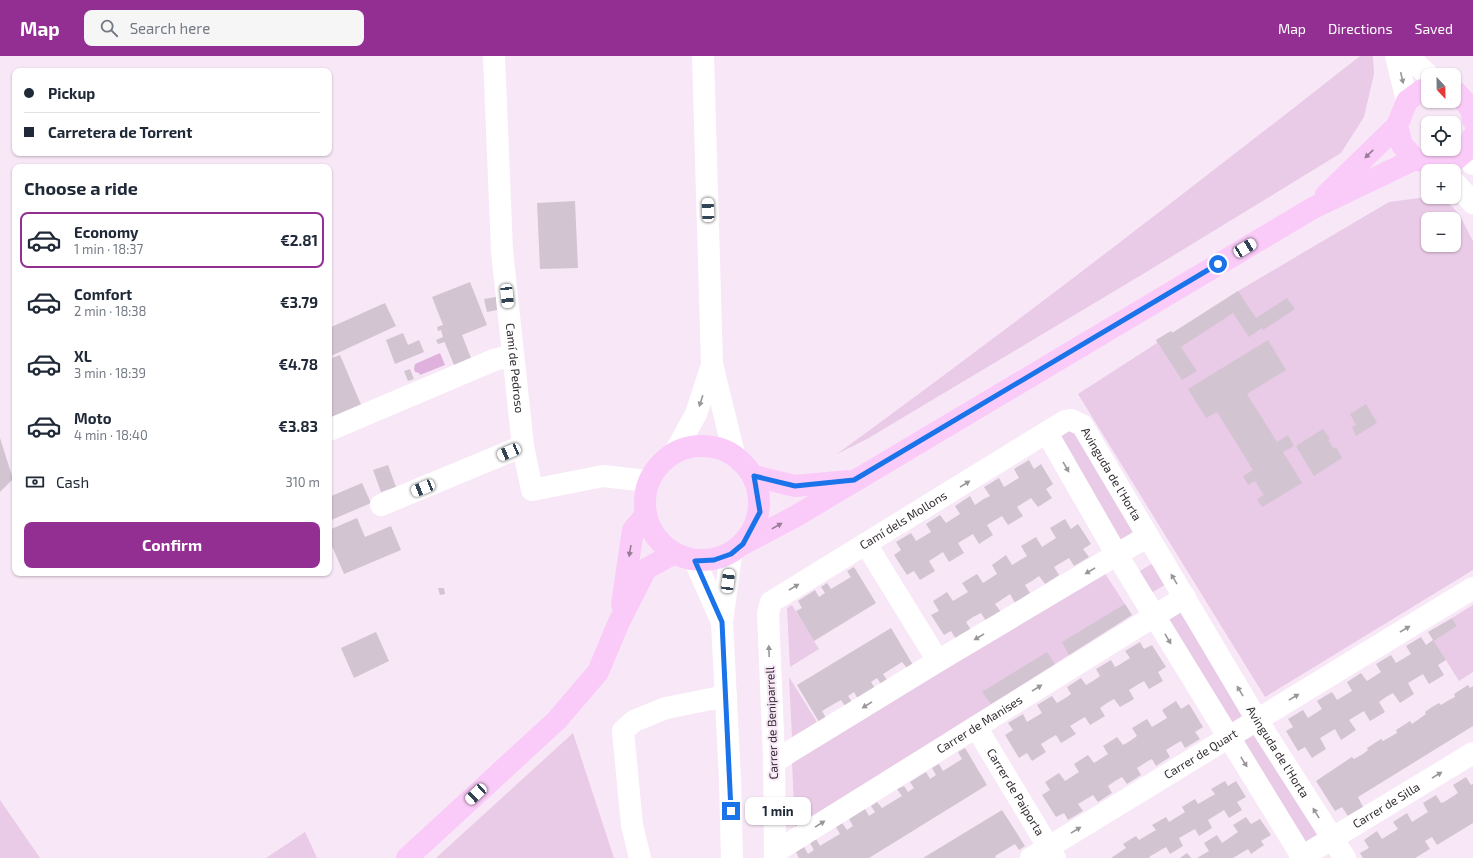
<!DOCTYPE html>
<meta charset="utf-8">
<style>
body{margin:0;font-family:"Exo 2",sans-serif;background:#f6f6f7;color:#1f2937;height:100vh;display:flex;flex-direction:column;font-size:15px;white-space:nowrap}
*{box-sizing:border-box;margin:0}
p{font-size:13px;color:#747a83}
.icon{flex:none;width:22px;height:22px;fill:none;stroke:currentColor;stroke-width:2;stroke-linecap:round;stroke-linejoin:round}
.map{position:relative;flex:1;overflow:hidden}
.sheet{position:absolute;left:12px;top:108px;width:320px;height:412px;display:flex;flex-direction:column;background:#fff;border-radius:8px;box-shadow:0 1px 3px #0004}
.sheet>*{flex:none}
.hud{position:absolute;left:12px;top:12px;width:320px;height:88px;border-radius:8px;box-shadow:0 1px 3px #0004;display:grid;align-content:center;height:88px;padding:0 12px;background:#fff}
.needle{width:26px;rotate:158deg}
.tools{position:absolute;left:1421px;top:12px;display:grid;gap:8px}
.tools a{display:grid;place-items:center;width:40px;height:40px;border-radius:8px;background:#fff;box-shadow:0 1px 3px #0004;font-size:20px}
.end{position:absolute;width:18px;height:18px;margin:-9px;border:5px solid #1a73e8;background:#fff;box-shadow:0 0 0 2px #fff}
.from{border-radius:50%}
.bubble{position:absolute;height:28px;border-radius:8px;background:#fff;box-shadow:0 1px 3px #0004;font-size:13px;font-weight:700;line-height:28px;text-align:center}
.car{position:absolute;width:12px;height:24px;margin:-12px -6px;border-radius:5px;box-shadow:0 0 3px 1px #0007;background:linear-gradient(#fff 24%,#345 0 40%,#fff 0 76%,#345 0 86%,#fff 0)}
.hud b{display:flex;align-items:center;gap:14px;height:38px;font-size:15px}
.hud b+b{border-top:1px solid #e0e1e3}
.hud i{width:10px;height:10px;background:#1f2937}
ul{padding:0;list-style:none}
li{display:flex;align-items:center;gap:12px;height:56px;margin:0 8px 6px;padding:0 4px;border:2px solid transparent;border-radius:8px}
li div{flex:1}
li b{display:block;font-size:15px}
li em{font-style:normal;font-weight:700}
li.active{border-color:#932e93}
li>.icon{width:36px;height:36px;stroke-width:1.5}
h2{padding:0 12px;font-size:18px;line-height:48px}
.pay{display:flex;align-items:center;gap:10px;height:44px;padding:0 12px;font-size:15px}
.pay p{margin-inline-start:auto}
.primary-button{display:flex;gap:8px;margin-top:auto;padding:8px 12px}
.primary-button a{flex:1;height:46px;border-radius:8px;background:#932e93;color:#fff;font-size:16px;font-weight:700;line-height:46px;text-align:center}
header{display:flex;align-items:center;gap:24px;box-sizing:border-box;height:56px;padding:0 20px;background:#932e93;color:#fff}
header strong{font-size:19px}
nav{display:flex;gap:22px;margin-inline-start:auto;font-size:14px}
.search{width:280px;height:36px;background:#f6f6f7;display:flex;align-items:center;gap:10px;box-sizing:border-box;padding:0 14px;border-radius:8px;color:#747a83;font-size:15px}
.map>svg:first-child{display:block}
.green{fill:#e9cae7;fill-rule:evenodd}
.water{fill:#deb2dc}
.building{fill:#d3c4d2}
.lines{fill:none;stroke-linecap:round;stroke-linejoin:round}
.minor{stroke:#fff;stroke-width:22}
.major{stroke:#facbf8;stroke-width:22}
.oneway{fill:#989698}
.oneway2{fill:#967c94}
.route{stroke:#1a73e8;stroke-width:5}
.labels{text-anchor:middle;stroke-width:4;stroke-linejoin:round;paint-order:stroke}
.street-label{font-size:12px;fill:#322c31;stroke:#f8e8f7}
</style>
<header>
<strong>Map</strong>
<div class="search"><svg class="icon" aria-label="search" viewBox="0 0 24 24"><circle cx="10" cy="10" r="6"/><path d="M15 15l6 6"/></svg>Search here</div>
<nav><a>Map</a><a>Directions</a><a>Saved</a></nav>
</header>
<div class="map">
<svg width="1473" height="802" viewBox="0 0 1473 802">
<rect width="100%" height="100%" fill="#f8e8f7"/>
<!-- green -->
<g class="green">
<path d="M 1360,0 L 1373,0 L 1374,18 L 1364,61 L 1341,97 L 1148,215 L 867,383 L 837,398 C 1014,269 1188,135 1360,0 Z"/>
<path d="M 1427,141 C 1457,144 1460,161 1473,185 L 1473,514 L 1265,641 L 1078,338 L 1157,287 L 1156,284 L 1171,275 L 1173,277 L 1238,235 L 1389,146 ZM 1428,163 L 1454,163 L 1454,189 L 1428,189 Z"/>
<path d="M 1072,373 L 1134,476 L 1120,485 L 1055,381 Z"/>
<path d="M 1155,506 L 1168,527 L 1148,539 L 1135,518 Z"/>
<path d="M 1104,516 L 1132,559 L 795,772 L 792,705 Z"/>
<path d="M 792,549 L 819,593 L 790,611 L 787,552 Z"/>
<path d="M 1473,549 L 1473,616 L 1459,625 L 1434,585 L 1457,570 L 1452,562 Z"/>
<path d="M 1180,556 L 1245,658 L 1232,667 L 1167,565 Z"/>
<path d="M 789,621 L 817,666 L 792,681 Z"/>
<path d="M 573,677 L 614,802 L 436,802 Z"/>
<path d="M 1256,677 L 1320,777 L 1307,788 L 1244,684 Z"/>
<path d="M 0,744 L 40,802 L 0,802 Z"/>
<path d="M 305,776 L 317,802 L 266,802 Z"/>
</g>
<!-- water -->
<path class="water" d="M 440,297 L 445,309 L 420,319 L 419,317 L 415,316 L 414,313 L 415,308 Z"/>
<!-- building -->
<g class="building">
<path d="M 575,145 L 578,212 L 540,213 L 537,147 Z"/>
<path d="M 470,226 L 487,269 L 462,279 L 473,307 L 456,314 L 445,287 L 445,286 L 438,288 L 436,284 L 443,281 L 441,274 L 438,275 L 437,271 L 443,269 L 432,241 Z"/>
<path d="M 1238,235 L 1256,262 L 1287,242 L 1295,253 L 1263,274 L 1262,272 L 1249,281 L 1233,257 L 1181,291 L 1197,315 L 1182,324 L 1156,284 L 1171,275 L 1172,277 Z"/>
<path d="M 496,241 L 497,254 L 487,256 L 484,243 Z"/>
<path d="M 385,247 L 396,270 L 329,301 L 329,272 Z"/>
<path d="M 403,277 L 408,289 L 419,284 L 424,296 L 395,308 L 386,284 Z"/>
<path d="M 1268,284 L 1286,314 L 1247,338 L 1277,386 L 1288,379 L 1294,390 L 1283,396 L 1302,427 L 1262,451 L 1257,443 L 1264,439 L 1255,425 L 1248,429 L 1243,420 L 1253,414 L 1217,356 L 1206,362 L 1188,333 Z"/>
<path d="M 340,299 L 362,351 L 329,365 L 329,303 Z"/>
<path d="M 410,313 L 414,323 L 408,325 L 404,315 Z"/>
<path d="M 1366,348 L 1377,367 L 1356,380 L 1352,371 L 1356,369 L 1350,358 Z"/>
<path d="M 1323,373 L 1330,383 L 1328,384 L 1334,393 L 1336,391 L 1342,402 L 1314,420 L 1296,390 Z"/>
<path d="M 0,382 L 13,423 L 0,436 Z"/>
<path d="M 1029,404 L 1034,413 L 1041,408 L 1053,428 L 1046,433 L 1052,442 L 1038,451 L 1031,442 L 1017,451 L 1023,460 L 1008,469 L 1002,460 L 987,469 L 993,479 L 979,488 L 973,478 L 958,487 L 964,497 L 949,506 L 943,496 L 929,505 L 935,515 L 920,524 L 914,515 L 907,519 L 894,499 L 901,494 L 896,486 L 911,477 L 916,485 L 931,476 L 926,468 L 940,459 L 946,467 L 960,458 L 955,450 L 970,440 L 975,449 L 982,444 L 990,440 L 984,431 L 999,422 L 1004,431 L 1019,422 L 1014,413 Z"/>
<path d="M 388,409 L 396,431 L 381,436 L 373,414 Z"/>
<path d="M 362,427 L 371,447 L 329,465 L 329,441 Z"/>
<path d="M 357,462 L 365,481 L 391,470 L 401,494 L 344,518 L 329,483 L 329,474 Z"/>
<path d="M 1065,463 L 1071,473 L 1078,468 L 1091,488 L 1083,493 L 1089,501 L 1074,510 L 1069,502 L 1054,511 L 1059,519 L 1045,528 L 1039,520 L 1032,525 L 1025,529 L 1030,537 L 1015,547 L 1010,538 L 995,548 L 1001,556 L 986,565 L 981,557 L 973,561 L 966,566 L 971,574 L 956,583 L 951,575 L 944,579 L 931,559 L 939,555 L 933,545 L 947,536 L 953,545 L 968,536 L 962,527 L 977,518 L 983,527 L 997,518 L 992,509 L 1006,499 L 1012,509 L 1027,500 L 1021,490 L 1036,481 L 1042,491 L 1056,482 L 1050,472 Z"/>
<path d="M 854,511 L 876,547 L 814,585 L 796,555 L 802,552 L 798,545 L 815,534 L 819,541 L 825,537 L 821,531 L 827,527 L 831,533 L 851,521 L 847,515 Z"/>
<path d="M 438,532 L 444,532 L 445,538 L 440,539 Z"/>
<path d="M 1125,548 L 1132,559 L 1069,599 L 1062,586 Z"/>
<path d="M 1452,562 L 1457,570 L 1434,585 L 1446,604 L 1438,609 L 1444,619 L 1429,628 L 1423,618 L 1408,627 L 1414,638 L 1400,647 L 1393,637 L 1386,641 L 1379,646 L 1385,656 L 1370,665 L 1364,655 L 1349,664 L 1356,674 L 1341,684 L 1335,673 L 1320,682 L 1326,693 L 1312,702 L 1305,691 L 1298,695 L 1286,675 L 1293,671 L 1288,663 L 1303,654 L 1308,662 L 1322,653 L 1317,645 L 1325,640 L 1332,636 L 1337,644 L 1352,635 L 1347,626 L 1361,617 L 1367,625 L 1381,616 L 1376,608 L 1391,599 L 1396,607 L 1411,598 L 1406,590 L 1421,581 L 1426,589 L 1433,584 L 1428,576 Z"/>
<path d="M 891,572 L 913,609 L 907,612 L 902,606 L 883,618 L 887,624 L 881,628 L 877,622 L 871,626 L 875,632 L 858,643 L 854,636 L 848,640 L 852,646 L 845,650 L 841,644 L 832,649 L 822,655 L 826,662 L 819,666 L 797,629 Z"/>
<path d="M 376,576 L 389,605 L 354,622 L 341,592 Z"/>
<path d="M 1140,586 L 1144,593 L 1152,589 L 1166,611 L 1158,616 L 1163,625 L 1149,633 L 1144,625 L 1137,629 L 1129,634 L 1134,643 L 1120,651 L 1114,643 L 1107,647 L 1100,652 L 1105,660 L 1090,669 L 1085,661 L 1078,665 L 1070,670 L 1076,678 L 1061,687 L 1056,679 L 1049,683 L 1041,688 L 1046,696 L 1032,705 L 1027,697 L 1019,702 L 1005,679 L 1013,674 L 1008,667 L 1023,658 L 1027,666 L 1042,657 L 1037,649 L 1052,640 L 1057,647 L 1067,641 L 1071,638 L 1067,631 L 1081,622 L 1086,629 L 1093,625 L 1100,620 L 1096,613 L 1111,604 L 1115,611 L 1119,609 L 1130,602 L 1125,595 Z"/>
<path d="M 1047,596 L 1055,608 L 991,648 L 982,636 Z"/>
<path d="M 1468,629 L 1470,632 L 1473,630 L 1473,670 L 1358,741 L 1363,751 L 1348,760 L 1342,751 L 1335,755 L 1316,725 L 1352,701 L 1354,703 L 1363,698 L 1368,694 L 1367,692 L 1381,683 L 1383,685 L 1397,677 L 1396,674 L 1410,665 L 1412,668 L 1426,658 L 1425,656 L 1432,651 L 1439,647 L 1441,649 L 1449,644 L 1455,641 L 1454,638 Z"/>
<path d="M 1176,645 L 1181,653 L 1189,648 L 1203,671 L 1195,676 L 1200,683 L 1185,692 L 1181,685 L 1174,689 L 1166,694 L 1170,701 L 1156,710 L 1152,703 L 1148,705 L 1137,712 L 1141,719 L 1127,728 L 1122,721 L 1115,725 L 1108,730 L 1112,737 L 1098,746 L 1093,739 L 1078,748 L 1083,755 L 1068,764 L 1064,757 L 1056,761 L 1042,739 L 1050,734 L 1045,726 L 1059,717 L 1065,725 L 1079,716 L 1074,708 L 1088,699 L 1094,707 L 1108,698 L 1103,690 L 1117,681 L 1123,689 L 1130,685 L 1137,680 L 1132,672 L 1147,663 L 1152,671 L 1167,662 L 1162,654 Z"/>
<path d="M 965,692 L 987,729 L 869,802 L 799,802 L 796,796 L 804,791 L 808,798 L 814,794 L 810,787 L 816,783 L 820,790 L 823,788 L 840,778 L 836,771 L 842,767 L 847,774 L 853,770 L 849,763 L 865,753 L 869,760 L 875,756 L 871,750 L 877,746 L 882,752 L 902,740 L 897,733 L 904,730 L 908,736 L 914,732 L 910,726 L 926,716 L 930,723 L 936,719 L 932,712 L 939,708 L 943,715 L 962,703 L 958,696 Z"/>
<path d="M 1466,721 L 1471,729 L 1473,728 L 1473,767 L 1437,789 L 1432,781 L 1425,785 L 1430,793 L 1415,802 L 1363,802 L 1360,797 L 1369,792 L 1364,784 L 1377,775 L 1382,783 L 1398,773 L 1393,766 L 1407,757 L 1412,766 L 1428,756 L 1423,747 L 1436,739 L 1441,747 L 1444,746 L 1458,737 L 1453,729 Z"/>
<path d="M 1225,725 L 1228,730 L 1236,725 L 1246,741 L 1237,746 L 1242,754 L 1229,762 L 1224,754 L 1208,764 L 1212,772 L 1199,780 L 1195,773 L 1179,782 L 1183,790 L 1170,798 L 1166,791 L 1149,801 L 1150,802 L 1111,802 L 1126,792 L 1123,788 L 1126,786 L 1136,780 L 1139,784 L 1156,774 L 1152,769 L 1166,761 L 1169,766 L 1185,756 L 1182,751 L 1185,749 L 1195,743 L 1198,748 L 1215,738 L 1211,733 Z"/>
<path d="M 1002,754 L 1025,790 L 1019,794 L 1015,788 L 995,800 L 996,802 L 923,802 Z"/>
<path d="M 1246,761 L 1251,768 L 1260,763 L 1271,779 L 1261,785 L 1264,789 L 1251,798 L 1248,793 L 1233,802 L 1197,802 L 1209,795 L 1204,787 L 1217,779 L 1222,787 L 1238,776 L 1233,769 Z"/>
<path d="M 1187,797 L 1191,802 L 1180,802 Z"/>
</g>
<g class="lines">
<!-- minor -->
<g class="minor">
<path id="s1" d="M 494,0 L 502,195 L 523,390 L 532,434 L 603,420 L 648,425"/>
<path d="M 703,0 L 712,308 L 734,398"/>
<path d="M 1396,0 L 1407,45"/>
<path d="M 1408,0 L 1428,19"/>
<path d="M 1468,93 L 1473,108"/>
<path d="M 1454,126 L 1473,147"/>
<path d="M 329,374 L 494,304 L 513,299"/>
<path d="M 1047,377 L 1117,499 L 1303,802"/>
<path d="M 675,396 L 696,358 L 712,309"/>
<path d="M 381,449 L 523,390"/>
<path d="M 866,488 L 938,605"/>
<path d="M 731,498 L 722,566 L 730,724 L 732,802"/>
<path d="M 695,505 L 722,566"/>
<path id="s2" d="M 976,671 L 1055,802"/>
<path d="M 774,702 L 782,701 L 791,695 L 938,605 L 1148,480"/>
<path id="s3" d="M 775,796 L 1185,541"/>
<path d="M 640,802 L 632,769 L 623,675 L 634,665 L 666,652 L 726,640"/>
<path id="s4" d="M 775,802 L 774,702 L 768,557 L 771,546 L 1065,365 L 1071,364 L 1082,369 L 1257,664 L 1345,802"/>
<path id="s5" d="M 1031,802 L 1473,532"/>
<path id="s6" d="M 1300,802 L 1473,697"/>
</g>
<!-- major -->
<g class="major">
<path d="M 1428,34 L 1422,34 L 1407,45 L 1397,70 L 1402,89 L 1415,103 L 1439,109 L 1455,104 L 1468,93 L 1473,80"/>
<path d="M 1454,36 L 1457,37 L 1471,53 L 1473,64"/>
<path d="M 1326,139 L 1397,70"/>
<circle cx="702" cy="447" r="57"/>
<path d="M 754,420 L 795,430 L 848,425"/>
<path d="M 743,488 L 796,460 L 1313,152 L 1415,103"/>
<path d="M 622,548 L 633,474 L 645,460"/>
<path d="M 407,802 L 557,664 L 598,616 L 619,566 L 646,513 L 673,498"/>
</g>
</g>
<!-- one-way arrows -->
<defs><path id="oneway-solid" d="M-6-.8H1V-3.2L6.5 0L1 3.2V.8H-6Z"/></defs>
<g class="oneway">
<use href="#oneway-solid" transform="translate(1402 22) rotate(77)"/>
<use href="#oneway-solid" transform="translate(701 345) rotate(108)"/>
<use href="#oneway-solid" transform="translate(1066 411) rotate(60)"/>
<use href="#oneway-solid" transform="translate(965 428) rotate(-32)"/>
<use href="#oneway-solid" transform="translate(1090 515) rotate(149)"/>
<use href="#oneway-solid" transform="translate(1174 523) rotate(-121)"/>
<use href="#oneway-solid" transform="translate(794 531) rotate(-31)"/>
<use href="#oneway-solid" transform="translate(1405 573) rotate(-31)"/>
<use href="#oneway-solid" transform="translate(979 581) rotate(149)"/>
<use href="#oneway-solid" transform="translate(1168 583) rotate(59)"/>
<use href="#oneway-solid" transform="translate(769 595) rotate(-92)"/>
<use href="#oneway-solid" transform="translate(1037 632) rotate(-32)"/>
<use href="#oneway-solid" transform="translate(1240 635) rotate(-121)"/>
<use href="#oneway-solid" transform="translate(1294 641) rotate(-31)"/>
<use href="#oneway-solid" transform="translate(867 649) rotate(148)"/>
<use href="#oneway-solid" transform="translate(1244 706) rotate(58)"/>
<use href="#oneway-solid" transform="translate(1437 719) rotate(-31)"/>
<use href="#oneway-solid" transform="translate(1316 757) rotate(-122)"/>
<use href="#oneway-solid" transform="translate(820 768) rotate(-32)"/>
<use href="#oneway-solid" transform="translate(1076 774) rotate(-31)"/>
</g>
<g class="oneway2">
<use href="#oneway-solid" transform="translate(1369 98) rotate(136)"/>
<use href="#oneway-solid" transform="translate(777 470) rotate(-29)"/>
<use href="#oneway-solid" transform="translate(630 495) rotate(99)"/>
</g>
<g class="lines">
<!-- route -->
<path class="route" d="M 731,755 L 722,566 L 695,505 L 714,504 L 731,498 L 743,488 L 760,456 L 754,420 L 795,430 L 854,424 L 1218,208"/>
</g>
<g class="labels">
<!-- street labels -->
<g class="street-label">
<text dy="4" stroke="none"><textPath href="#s1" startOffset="313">Camí de Pedroso</textPath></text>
<text dy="4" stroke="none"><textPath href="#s4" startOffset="677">Avinguda de l'Horta</textPath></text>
<text dy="4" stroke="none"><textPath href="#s4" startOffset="412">Camí dels Mollons</textPath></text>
<text transform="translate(772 667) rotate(-92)" y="4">Carrer de Beniparrell</text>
<text dy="4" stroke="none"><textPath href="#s3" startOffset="241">Carrer de Manises</textPath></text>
<text dy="4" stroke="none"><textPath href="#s4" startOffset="1001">Avinguda de l'Horta</textPath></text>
<text dy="4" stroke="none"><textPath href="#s5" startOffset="199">Carrer de Quart</textPath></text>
<text dy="4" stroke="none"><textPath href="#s2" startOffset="76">Carrer de Paiporta</textPath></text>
<text dy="4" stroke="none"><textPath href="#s6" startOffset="101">Carrer de Silla</textPath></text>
</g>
</g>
</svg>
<div class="tools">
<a><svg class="needle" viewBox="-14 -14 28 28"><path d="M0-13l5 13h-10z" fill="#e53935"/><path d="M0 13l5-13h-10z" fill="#747a83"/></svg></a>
<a><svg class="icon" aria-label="locate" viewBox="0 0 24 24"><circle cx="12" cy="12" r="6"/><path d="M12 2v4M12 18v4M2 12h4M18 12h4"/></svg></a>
<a>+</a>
<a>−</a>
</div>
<i class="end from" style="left:1218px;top:208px"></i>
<i class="end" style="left:731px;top:755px"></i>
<div class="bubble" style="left:745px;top:741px;width:66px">1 min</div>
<i class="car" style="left:708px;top:154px;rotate:358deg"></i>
<i class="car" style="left:1245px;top:192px;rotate:59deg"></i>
<i class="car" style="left:507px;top:240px;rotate:174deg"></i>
<i class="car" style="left:509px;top:396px;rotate:247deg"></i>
<i class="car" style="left:423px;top:432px;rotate:248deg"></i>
<i class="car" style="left:728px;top:525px;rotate:7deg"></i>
<i class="car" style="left:476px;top:738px;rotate:227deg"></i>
<div class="hud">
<b><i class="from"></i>Pickup</b>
<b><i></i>Carretera de Torrent</b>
</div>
<section class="sheet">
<h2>Choose a ride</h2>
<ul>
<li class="active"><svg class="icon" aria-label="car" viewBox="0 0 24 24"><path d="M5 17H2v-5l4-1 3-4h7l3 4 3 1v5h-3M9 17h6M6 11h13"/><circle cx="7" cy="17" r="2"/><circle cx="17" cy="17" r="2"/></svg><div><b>Economy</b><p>1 min · 18:37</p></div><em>€2.81</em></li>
<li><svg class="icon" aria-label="car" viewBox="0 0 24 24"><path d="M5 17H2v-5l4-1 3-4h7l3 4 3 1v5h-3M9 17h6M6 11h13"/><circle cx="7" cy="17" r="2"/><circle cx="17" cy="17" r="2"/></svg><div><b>Comfort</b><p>2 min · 18:38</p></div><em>€3.79</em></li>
<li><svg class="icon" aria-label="car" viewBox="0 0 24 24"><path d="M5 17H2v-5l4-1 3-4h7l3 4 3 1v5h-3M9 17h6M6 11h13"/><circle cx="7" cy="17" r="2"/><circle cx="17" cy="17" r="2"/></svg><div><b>XL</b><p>3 min · 18:39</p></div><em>€4.78</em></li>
<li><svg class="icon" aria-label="car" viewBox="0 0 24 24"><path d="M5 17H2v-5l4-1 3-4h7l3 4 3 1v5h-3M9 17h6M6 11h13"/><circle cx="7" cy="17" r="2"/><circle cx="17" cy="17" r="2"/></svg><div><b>Moto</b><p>4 min · 18:40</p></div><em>€3.83</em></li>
</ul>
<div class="pay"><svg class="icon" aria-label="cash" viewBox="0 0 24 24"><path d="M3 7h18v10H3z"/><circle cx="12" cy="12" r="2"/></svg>Cash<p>310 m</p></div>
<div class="primary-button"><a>Confirm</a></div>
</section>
</div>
